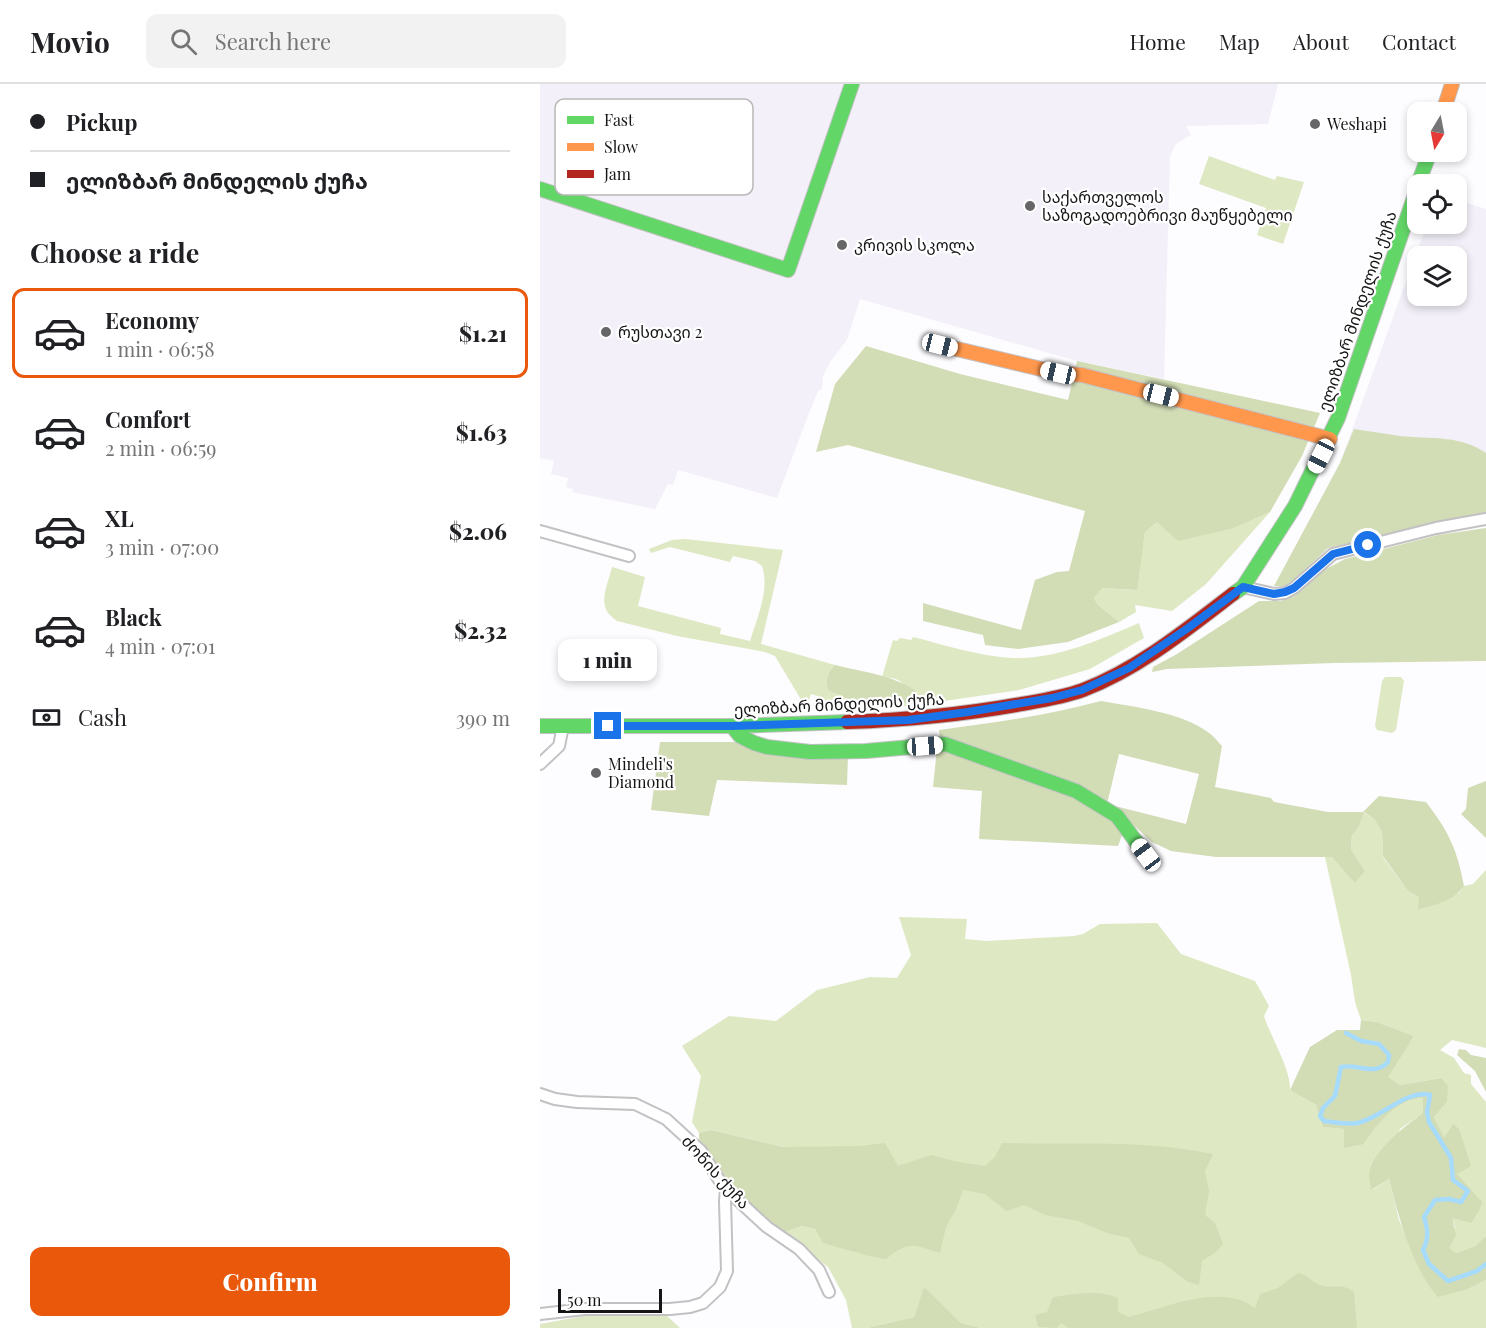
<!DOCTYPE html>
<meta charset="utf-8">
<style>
body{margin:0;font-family:"Playfair Display","Noto Sans Georgian",serif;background:#f2f2f2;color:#202124;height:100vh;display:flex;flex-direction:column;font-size:22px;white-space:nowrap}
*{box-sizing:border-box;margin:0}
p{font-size:20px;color:#757577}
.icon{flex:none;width:33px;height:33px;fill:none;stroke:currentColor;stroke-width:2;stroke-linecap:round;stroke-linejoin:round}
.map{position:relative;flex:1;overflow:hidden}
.sheet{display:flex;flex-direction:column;background:#fff;width:540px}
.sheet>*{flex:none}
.hud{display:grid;align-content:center;height:132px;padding:0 30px;background:#fff}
.needle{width:39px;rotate:190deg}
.buttons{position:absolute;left:867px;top:18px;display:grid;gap:12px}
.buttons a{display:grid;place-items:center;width:60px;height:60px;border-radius:12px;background:#fff;box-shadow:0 3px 9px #0003;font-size:30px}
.scale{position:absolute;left:18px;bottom:15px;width:104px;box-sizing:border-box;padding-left:6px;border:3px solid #151417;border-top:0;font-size:16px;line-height:21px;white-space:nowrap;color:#151417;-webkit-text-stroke:4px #fff;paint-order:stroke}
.end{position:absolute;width:27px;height:27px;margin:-14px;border:8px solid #1a73e8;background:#fff;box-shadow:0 0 0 3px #fff}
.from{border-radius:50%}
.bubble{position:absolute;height:42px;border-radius:12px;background:#fff;box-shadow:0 3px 9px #0003;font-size:20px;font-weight:800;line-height:42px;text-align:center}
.car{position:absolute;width:18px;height:36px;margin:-18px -9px;border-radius:8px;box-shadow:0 0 4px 2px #0007;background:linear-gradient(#fff 24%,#345 0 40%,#fff 0 76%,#345 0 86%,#fff 0)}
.hud b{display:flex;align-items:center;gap:21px;height:57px;font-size:22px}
.hud b+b{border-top:2px solid #e0e0e0}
.hud i{width:15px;height:15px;background:#202124}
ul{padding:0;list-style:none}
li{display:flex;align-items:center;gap:18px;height:90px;margin:0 12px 9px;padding:0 18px;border:3px solid transparent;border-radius:12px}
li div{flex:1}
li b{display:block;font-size:22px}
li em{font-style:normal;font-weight:800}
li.on{border-color:#ea580c}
li>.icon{width:54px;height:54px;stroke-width:1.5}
h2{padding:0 30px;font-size:27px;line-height:72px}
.pay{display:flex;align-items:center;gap:15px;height:66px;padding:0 30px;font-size:22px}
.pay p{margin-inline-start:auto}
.action{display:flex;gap:12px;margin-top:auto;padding:12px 30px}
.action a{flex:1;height:69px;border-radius:12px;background:#ea580c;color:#fff;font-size:24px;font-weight:800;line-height:69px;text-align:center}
header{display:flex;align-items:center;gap:36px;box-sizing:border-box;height:84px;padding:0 30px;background:#fff;border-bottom:2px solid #e0e0e0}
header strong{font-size:28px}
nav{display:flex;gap:33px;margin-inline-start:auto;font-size:21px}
.search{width:420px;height:54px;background:#f2f2f2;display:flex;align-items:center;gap:15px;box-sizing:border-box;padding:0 21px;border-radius:12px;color:#757577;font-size:22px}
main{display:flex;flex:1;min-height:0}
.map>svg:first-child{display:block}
.built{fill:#f3f0f9;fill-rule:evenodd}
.green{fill:#dee8c3}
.forest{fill:#d2dcb5;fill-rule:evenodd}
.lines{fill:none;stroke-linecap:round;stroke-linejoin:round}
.stream{stroke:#a7dbfc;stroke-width:4.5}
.street-casing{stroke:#c2c1c3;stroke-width:14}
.fast-casing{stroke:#c2c1c3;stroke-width:16}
.slow-casing{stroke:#c2c1c3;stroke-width:16}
.jam-casing{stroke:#c2c1c3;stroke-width:16}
.street{stroke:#fff;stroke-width:10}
.fast{stroke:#63d668;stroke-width:14}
.slow{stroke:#ff974d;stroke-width:14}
.jam{stroke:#b3261e;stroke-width:14}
.route{stroke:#1a73e8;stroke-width:8}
.poi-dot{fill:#666568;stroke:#fff;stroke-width:2}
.labels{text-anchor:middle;stroke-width:4.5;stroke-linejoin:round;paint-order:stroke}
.poi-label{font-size:16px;fill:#151417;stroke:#fff;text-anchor:start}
.street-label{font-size:16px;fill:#151417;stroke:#fff}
.key{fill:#fff;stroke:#b9b8b9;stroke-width:1.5}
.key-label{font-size:16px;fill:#151417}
</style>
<header>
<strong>Movio</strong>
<div class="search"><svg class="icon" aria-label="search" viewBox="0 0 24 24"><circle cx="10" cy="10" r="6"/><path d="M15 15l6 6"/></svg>Search here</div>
<nav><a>Home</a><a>Map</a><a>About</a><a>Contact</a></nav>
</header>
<main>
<section class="sheet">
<div class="hud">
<b><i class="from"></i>Pickup</b>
<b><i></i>ელიზბარ მინდელის ქუჩა</b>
</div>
<h2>Choose a ride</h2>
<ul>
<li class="on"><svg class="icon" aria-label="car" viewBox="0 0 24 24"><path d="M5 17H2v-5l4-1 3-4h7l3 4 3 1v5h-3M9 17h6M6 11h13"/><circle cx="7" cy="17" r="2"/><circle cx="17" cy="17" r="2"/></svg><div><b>Economy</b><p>1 min · 06:58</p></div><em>$1.21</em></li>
<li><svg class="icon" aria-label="car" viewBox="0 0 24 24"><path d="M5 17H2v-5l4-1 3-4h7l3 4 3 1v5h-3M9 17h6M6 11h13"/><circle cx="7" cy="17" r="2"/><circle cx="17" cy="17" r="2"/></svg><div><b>Comfort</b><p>2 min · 06:59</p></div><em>$1.63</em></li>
<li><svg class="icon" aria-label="car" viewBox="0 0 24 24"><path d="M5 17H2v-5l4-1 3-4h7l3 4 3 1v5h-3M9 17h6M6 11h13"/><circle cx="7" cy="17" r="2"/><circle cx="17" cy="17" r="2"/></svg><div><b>XL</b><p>3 min · 07:00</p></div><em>$2.06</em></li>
<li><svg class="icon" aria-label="car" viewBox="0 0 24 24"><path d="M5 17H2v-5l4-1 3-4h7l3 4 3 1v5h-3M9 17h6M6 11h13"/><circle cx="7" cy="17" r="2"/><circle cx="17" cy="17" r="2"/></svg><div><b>Black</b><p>4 min · 07:01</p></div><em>$2.32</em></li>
</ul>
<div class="pay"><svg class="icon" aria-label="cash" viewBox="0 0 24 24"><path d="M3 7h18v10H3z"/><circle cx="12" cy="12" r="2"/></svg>Cash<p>390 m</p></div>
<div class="action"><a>Confirm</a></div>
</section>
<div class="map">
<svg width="946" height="1244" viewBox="0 0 946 1244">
<rect width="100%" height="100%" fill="#fdfcfe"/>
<!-- built -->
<g class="built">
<path d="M 0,0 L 738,0 L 728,40 L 646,42 L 651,51 L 636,60 L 630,72 L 624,295 L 537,277 L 320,215 L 307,256 L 290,278 L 283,292 L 282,305 L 278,307 L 269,329 L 237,414 L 138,386 L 133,401 L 128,400 L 115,425 L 32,408 L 33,405 L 26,403 L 28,394 L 11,390 L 14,377 L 0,374 Z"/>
<path d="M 917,116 L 946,125 L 946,407 L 800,379 L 887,140 L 916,140 ZM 878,172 L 916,172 L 916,212 L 878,212 Z"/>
</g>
<!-- green -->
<g class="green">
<path d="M 669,72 L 735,96 L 737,92 L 764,98 L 743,160 L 717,151 L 726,124 L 659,100 Z"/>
<path d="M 730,428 L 666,500 L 632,527 L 595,521 L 596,528 L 579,538 L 558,521 L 554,514 L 561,504 L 596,506 L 605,448 L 617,438 L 694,444 Z"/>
<path d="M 145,455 L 243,466 L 221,560 L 295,581 C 288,588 285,595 288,606 L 318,620 L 375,619 C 366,601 364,594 342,593 L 353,556 L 357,557 L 360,554 L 371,556 L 373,553 C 405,561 438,572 471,574 C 515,576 559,556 599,539 L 604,554 L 550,585 L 479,606 L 370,622 L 276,622 L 278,612 L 271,610 L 268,619 L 263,619 L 235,572 L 225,568 L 137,552 L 77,537 C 55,523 67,504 72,483 L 105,493 L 98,522 L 181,544 L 180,550 L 210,557 C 217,534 230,506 222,482 L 215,477 L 193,472 L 190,478 L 130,463 L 111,469 L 109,465 L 132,456 Z"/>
<path d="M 845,593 L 861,593 L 864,597 L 856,646 L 852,649 L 837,646 L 835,642 L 842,597 Z"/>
<path d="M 823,728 L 835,736 L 842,748 L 843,773 L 868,807 L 879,813 L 919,809 L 924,802 L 933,800 L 946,786 L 946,964 L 912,956 L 900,966 L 914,974 L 924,989 L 931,991 L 931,1000 L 946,1018 L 946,1152 L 935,1162 L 916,1169 L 908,1164 L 915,1143 L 911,1133 L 917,1089 L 894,1033 L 907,1018 L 900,994 L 860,1001 L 847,993 L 874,952 L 837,938 L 821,936 L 815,918 L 811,891 L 785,773 L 792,773 L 815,798 L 825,787 L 811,765 L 812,750 L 818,744 Z"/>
<path d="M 359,833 L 427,835 L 425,855 L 446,857 L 534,852 L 543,850 L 560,840 L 617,839 L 641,870 L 715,897 L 729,922 L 724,932 C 731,954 751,985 750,1006 L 776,1021 L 784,1043 L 804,1045 L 824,1060 C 838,1038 855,1015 884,1014 L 883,1029 L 860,1045 L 832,1106 L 849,1095 L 859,1136 L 870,1161 L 928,1205 L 946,1196 L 946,1244 L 441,1244 L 421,1239 L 384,1204 L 374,1233 L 327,1244 L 312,1244 L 306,1216 L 288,1183 L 242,1149 L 262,1142 L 275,1145 L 284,1159 L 301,1163 L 267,1064 L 243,1063 L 171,1046 L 159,1049 L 152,1038 L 161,992 L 142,962 L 189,932 L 236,937 L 277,906 L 330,893 L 357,894 L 371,871 Z"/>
<path d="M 44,1232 L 127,1232 L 140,1244 L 0,1244 L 0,1240 Z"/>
</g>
<!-- forest -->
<g class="forest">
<path d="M 326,262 L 420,290 L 528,316 L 537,277 L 780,329 L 762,372 L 730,428 L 694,444 L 638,457 L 617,438 L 605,448 L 597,506 L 562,504 L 554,514 L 558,521 L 579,538 L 528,558 L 478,565 L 445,561 L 443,551 L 383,537 L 383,519 L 481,546 L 495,496 L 517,488 L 529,487 L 545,427 L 308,361 L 276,368 L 295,300 Z"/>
<path d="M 814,345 C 829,347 845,350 860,352 C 889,355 921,351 946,369 L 946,430 L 895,439 L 788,464 L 755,495 L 744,502 L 734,502 L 800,379 Z"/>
<path d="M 946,444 L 946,577 L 794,579 L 627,585 L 612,588 L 613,583 L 637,570 L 719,517 L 741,517 L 754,512 L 784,486 L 805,475 L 898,451 Z"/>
<path d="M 295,581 C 323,588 353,591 376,607 L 375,619 L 318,620 L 288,606 C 285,595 288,588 295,581 Z"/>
<path d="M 561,617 C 594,623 642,628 669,649 C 674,652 678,658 682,662 L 675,703 L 731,714 L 734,718 L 788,728 L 823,728 L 839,712 L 886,718 C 909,748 917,765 924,802 C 913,817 896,821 878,825 L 879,813 L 868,807 L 843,772 L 842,748 L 835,736 L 824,728 L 818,744 L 812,751 L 811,765 L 825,787 L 815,799 L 792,773 L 676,773 L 631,767 L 612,758 L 578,727 L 400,654 L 399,646 C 454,639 508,631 561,617 ZM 579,670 L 659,690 L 646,740 L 567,720 Z"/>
<path d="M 120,658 L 194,658 L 219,667 L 308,671 L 307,701 L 177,696 L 169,732 L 111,726 Z"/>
<path d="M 397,665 L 536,711 L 574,735 L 582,751 L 578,762 L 439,755 L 442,707 L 393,703 Z"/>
<path d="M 946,697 L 946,754 L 921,730 L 926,725 L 928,704 Z"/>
<path d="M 821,936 L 837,938 L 874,952 L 848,993 L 860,1001 L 901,994 L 908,1002 L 907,1018 L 894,1033 L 904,1054 L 913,1040 L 919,1045 L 931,1082 L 917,1090 L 942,1118 L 939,1127 L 931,1139 L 912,1134 L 916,1151 L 909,1164 L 916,1169 L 935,1162 L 946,1152 L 946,1196 L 928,1205 L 898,1213 C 873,1186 858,1131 849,1095 L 831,1106 C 831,1102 829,1096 829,1091 C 831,1068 865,1042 883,1029 L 883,1014 C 856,1015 838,1039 824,1060 L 804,1064 L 804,1045 L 783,1043 L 776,1021 L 750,1006 L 770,963 L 797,946 L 820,946 Z"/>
<path d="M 919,965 L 926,966 L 931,971 L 946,974 L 946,1008 L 935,987 L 917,971 Z"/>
<path d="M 171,1046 L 243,1063 L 320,1062 L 345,1059 L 358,1082 L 391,1071 L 418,1078 L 445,1082 L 455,1073 L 462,1059 C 531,1061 604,1055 673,1070 L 665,1087 L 669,1107 L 665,1131 L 675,1139 L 683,1160 L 676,1168 L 662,1177 L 659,1201 L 648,1198 L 623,1179 L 599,1170 L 589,1154 L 567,1149 L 538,1137 L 505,1131 L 484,1121 L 466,1127 L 445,1110 L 423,1106 L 416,1125 L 406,1143 L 400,1169 C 373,1161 370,1156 346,1175 L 329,1172 L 283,1159 L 275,1145 L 262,1142 L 242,1149 L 230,1140 L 187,1098 L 159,1055 L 159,1049 Z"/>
<path d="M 758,1189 C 768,1190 771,1198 780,1201 C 793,1206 798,1197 814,1208 L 817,1244 L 529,1244 L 521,1239 L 517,1244 L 498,1243 L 495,1231 L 507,1228 L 513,1213 C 533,1210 559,1205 578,1214 L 578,1228 L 589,1233 C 625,1224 681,1198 715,1224 L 720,1210 L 738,1204 Z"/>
<path d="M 384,1203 L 421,1239 L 441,1244 L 327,1244 L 374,1233 Z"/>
</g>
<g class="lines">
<!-- stream -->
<path class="stream" d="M 806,949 L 821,957 L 839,960 L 849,971 L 848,978 C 834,993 817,979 801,983 L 795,1012 L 783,1024 L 780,1032 L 784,1037 C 795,1038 806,1041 817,1039 C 840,1035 866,1005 890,1011 L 887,1028 L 889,1038 L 911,1074 L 913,1096 L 928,1107 L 921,1118 L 909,1115 L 895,1116 L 884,1133 C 888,1146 889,1154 883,1166 L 889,1180 L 908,1197 L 937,1187 L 946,1180"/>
<!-- street casing -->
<g class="street-casing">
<g id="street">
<path d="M 0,447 L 89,472"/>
<path d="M 703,503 L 734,510 L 745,509 L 754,504 L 793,470 L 896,444 L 946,435"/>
<path d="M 0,680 L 19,662 L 23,642"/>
<path d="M 0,1010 L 15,1015 L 37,1018 L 95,1020 L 126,1035 L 161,1067 L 181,1099 L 202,1120 L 227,1143 L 259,1165 L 279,1186 L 289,1208"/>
<path d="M 0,1230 L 45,1225 L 130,1225 L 150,1223 L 163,1219 L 180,1203 L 187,1187 L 185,1117 L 186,1104"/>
</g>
</g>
<!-- fast casing -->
<g class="fast-casing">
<g id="fast">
<path d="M 878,100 L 890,68"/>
<path d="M 0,105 L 248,186 L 312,0"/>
<path d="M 693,510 L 703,503 L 755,422 L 798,334 L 878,102"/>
<path d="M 0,642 L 192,642 L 307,638"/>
<path d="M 192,642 L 200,652 L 214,659 L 227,663 L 270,668 L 326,667 L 405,660 L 536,707 L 577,732 L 606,771"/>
</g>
</g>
<!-- slow casing -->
<g class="slow-casing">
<g id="slow">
<path d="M 903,28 L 912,0"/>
<path d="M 400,261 L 518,289 L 542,291 L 790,355"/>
</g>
</g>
<!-- jam casing -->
<g class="jam-casing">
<path id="jam" d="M 307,638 C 364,636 419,631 476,621 C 498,617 521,614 543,606 C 598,585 646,546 693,510"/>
</g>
<!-- street -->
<use href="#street" class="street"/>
<!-- fast -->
<use href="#fast" class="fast"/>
<!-- slow -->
<use href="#slow" class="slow"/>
<!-- jam -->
<use href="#jam" class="jam"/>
</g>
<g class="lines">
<!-- route -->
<path class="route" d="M 68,642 L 192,642 L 368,636 L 428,628 L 512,614 L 542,606 L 589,584 L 648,544 L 703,503 L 734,510 L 745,508 L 754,504 L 793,470 L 828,461"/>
</g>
<!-- markers -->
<g class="poi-dot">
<circle cx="775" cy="40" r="6"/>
<circle cx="490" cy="122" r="6"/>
<circle cx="302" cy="161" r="6"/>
<circle cx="66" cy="248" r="6"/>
<circle cx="56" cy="689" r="6"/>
</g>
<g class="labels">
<!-- poi labels -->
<g class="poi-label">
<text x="787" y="46">Weshapi</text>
<text x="502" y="119">საქართველოს<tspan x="502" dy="18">საზოგადოებრივი მაუწყებელი</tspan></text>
<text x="314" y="167">კრივის სკოლა</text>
<text x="78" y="254">რუსთავი 2</text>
<text x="68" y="686">Mindeli's<tspan x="68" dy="18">Diamond</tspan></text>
</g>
<!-- street labels -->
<g class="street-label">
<text transform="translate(817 227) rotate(-71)" y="6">ელიზბარ მინდელის ქუჩა</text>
<text transform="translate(299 620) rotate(-3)" y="6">ელიზბარ მინდელის ქუჩა</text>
<text transform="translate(176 1088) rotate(48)" y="6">ძოწის ქუჩა</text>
</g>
</g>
<!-- legend -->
<rect x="15" y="15" width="198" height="96" rx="9" class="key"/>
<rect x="27" y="32" width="27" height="8" fill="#63d668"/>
<rect x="27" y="59" width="27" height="8" fill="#ff974d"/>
<rect x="27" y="86" width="27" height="8" fill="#b3261e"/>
<g class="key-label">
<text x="64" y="42">Fast</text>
<text x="64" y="69">Slow</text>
<text x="64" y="96">Jam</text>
</g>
</svg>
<div class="buttons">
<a><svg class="needle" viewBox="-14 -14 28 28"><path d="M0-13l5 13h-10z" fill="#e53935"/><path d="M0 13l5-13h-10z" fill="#757577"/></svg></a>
<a><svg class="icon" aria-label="locate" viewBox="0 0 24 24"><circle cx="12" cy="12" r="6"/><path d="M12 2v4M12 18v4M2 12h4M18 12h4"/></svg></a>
<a><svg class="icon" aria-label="layers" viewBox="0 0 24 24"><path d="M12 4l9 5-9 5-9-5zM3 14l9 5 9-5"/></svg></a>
</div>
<div class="scale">50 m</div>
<i class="end from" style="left:828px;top:461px"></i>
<i class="end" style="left:68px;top:642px"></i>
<div class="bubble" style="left:18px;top:555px;width:99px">1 min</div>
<i class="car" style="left:400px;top:261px;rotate:104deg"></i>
<i class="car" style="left:518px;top:289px;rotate:283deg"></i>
<i class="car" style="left:621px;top:311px;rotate:104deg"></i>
<i class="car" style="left:781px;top:372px;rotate:207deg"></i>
<i class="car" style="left:385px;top:662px;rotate:86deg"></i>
<i class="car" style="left:606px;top:771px;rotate:323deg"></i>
</div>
</main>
